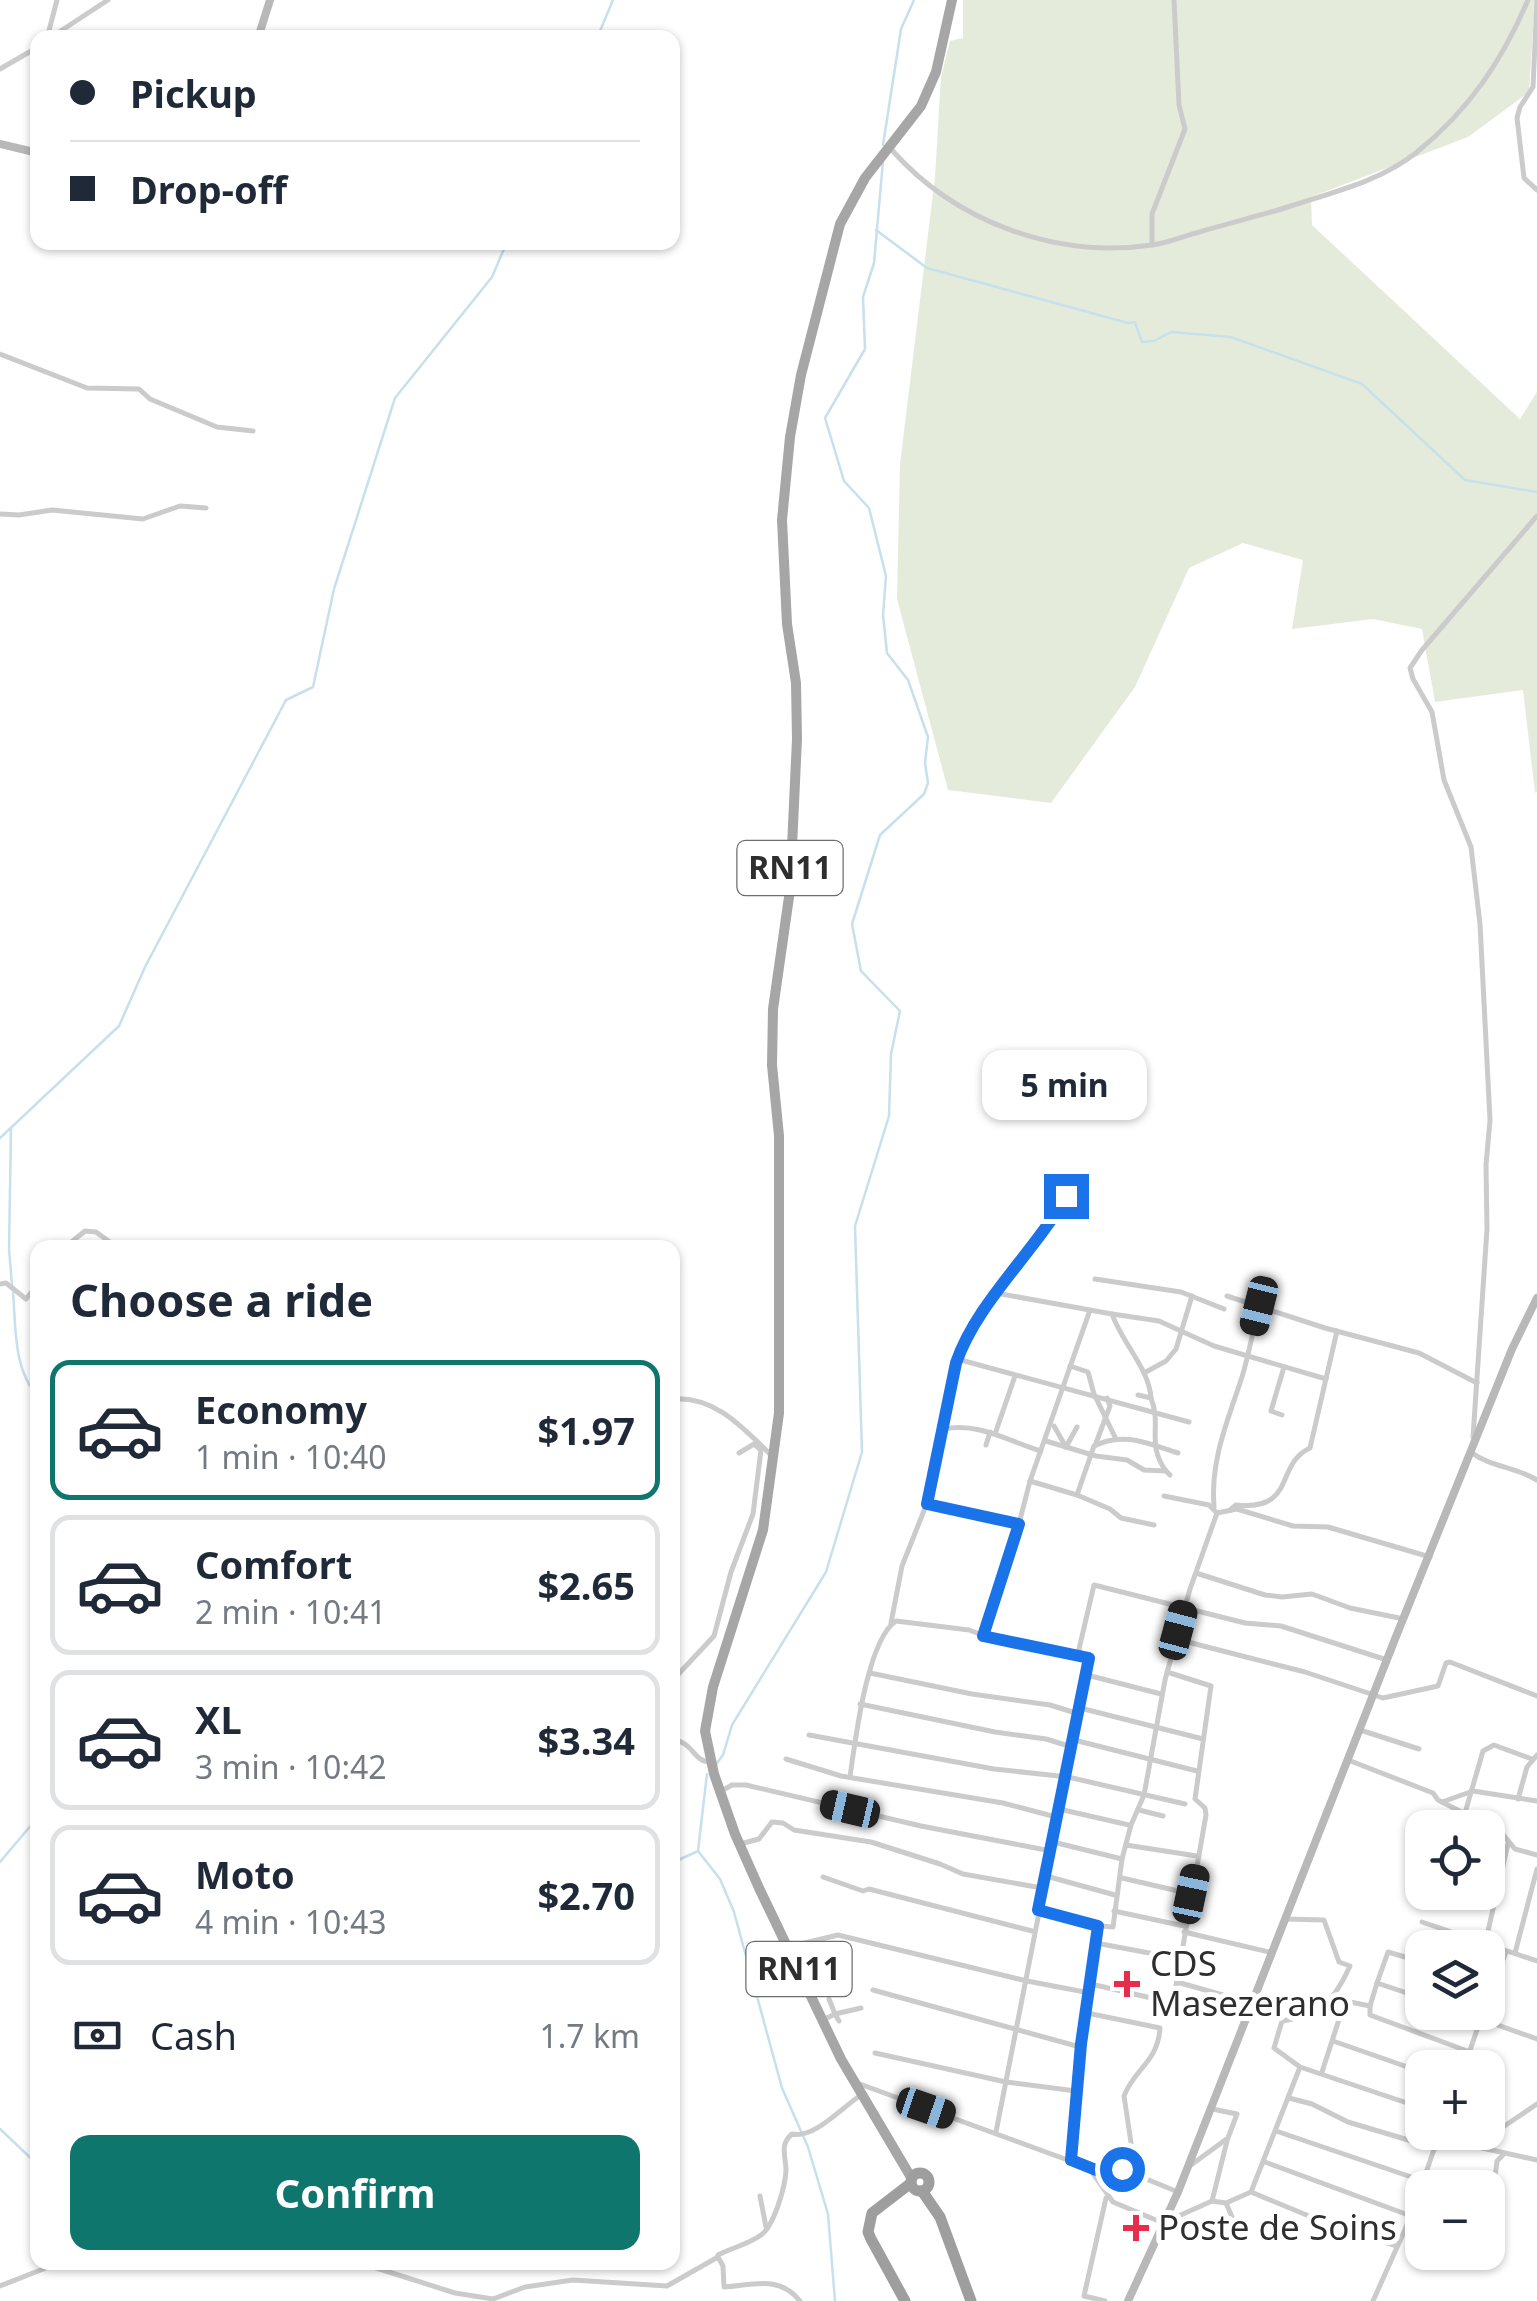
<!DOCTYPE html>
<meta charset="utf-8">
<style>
body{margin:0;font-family:"Noto Sans",sans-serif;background:#f2f2f3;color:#1f2937;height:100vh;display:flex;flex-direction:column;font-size:38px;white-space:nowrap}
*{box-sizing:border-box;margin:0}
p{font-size:32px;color:#747a83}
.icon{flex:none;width:55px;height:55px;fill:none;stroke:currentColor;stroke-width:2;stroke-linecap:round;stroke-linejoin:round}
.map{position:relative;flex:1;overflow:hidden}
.drawer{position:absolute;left:30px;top:1240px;width:650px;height:1030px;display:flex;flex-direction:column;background:#fff;border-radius:20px;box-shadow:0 2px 8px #0004}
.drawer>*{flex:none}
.banner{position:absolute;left:30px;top:30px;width:650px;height:220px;border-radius:20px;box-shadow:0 2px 8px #0004;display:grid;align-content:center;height:220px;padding:0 40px;background:#fff}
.fabs{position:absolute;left:1405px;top:1810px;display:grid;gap:20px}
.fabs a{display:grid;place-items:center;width:100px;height:100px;border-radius:20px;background:#fff;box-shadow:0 2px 8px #0004;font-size:50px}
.end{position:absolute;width:45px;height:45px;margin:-22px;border:12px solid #1a73e8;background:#fff;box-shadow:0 0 0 5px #fff}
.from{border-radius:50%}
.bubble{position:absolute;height:70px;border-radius:20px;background:#fff;box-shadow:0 2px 8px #0004;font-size:32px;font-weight:700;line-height:70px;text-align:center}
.car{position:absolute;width:30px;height:60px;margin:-30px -15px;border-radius:12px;box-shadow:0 0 8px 2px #0007;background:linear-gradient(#222 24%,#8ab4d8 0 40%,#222 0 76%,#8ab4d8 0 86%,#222 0)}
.banner b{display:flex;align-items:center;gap:35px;height:95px;font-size:38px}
.banner b+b{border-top:2px solid #e0e1e3}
.banner i{width:25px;height:25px;background:#1f2937}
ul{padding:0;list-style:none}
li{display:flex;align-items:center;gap:30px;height:140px;margin:0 20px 15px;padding:0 20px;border:5px solid #e0e1e3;border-radius:20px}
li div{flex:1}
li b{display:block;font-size:38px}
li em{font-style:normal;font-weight:700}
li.selected{border-color:#0f766e}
li>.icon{width:90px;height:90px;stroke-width:1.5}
h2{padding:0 40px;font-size:45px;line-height:120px}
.pay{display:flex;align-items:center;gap:25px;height:110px;padding:0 40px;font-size:38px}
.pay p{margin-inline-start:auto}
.cta{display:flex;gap:20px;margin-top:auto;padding:20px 40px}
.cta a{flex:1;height:115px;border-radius:20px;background:#0f766e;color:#fff;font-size:40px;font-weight:700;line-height:115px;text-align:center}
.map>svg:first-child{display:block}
.green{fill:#e5ebdb}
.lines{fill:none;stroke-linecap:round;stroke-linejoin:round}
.stream{stroke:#c6e0ec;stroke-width:2.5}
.minor{stroke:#cbcbcb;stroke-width:5}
.secondary{stroke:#b8b8b8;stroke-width:8}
.primary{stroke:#a6a6a6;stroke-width:10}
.trunk{stroke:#9e9e9e;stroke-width:11}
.route{stroke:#1a73e8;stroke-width:12}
.poi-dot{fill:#e72d4b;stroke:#fff;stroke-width:4}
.labels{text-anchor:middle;stroke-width:10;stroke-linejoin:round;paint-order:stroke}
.shield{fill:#fff;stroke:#6d6d6d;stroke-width:2.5}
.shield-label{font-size:32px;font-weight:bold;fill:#2e2e2e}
.poi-label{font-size:35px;fill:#2e2e2e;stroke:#fff;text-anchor:start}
</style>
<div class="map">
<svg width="1537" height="2301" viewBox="0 0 1537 2301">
<rect width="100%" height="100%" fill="#fff"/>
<!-- green -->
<path class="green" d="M 963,0 L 1535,0 L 1529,92 L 1468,137 L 1311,197 L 1312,225 L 1520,419 L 1537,392 L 1537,791 L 1535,793 L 1523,690 L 1435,702 L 1422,629 L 1373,619 L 1292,629 L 1303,560 L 1243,543 L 1189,568 L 1135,687 L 1051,803 L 948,790 L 897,599 L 900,464 L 935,177 L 941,77 L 950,41 L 963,38 Z"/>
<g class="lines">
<!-- stream -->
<g class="stream">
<path d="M 597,38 L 613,0"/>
<path d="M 883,145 L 901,29 L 914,0"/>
<path d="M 876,230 L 927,268 L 1128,323 L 1135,322 L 1142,342 L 1154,341 L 1171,332 L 1231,337 L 1362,384 L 1465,480 L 1537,492"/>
<path d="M 11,1128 L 9,1249 L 12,1285"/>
<path d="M 0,1138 L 119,1026 L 145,967 L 286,700 L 313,687 L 334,589 L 395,398 L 492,277 L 507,242"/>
<path d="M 13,1293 C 16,1325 13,1371 38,1396"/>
<path d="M 717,1763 L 723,1755 L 732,1725 L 826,1572 L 862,1452 L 855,1226 L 889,1116 L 891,1054 L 900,1011 L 861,971 L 852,924 L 880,835 L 924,794 L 928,783 L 925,763 L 928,737 L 908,680 L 887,653 L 883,615 L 886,576 L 869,508 L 844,481 L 825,418 L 865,349 L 863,297 L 874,263 L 883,161"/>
<path d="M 698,1851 L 720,1879 L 734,1912 L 782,2088 L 808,2147 L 828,2214 L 835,2301"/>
<path d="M 0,1862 L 38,1817"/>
<path d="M 672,1863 L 698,1851 L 707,1774"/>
<path d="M 0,2129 L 38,2165"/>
</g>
<!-- minor -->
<g class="minor">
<path d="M 1537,0 L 1533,87 L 1520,107 L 1517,118 L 1524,178 L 1537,190"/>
<path d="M 47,38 L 57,0"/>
<path d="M 50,38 L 108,0"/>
<path d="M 0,69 L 38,47"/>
<path d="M 891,149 C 955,222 1056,259 1152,245 C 1168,243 1181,237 1196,233 C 1228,223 1260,216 1291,206 C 1334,192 1381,181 1417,152 C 1469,110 1502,61 1528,0"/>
<path d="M 1152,245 L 1152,214 L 1185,129 L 1179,105 L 1174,0"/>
<path d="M 0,354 L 87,388 L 139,389 L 150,399 L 217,427 L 253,431"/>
<path d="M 0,514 L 19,515 L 52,510 L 143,519 L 180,506 L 206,508"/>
<path d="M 64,1248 L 85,1231 L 96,1232 L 118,1248"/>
<path d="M 1095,1279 L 1181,1292 L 1224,1309"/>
<path d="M 0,1284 L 6,1283 L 26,1299 L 38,1284"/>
<path d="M 996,1293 L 1112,1314 C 1122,1343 1149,1368 1151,1398"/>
<path d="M 1227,1296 L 1325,1328 L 1419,1353 L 1477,1383"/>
<path d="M 1112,1314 L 1159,1321 L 1214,1346 L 1326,1379"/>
<path d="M 957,1359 L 1189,1422"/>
<path d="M 1070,1366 L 1088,1372 L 1094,1394 L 1115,1437"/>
<path d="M 1144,1373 L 1166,1361 L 1176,1349 L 1192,1296"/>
<path d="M 1138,1395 L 1151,1398 C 1162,1426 1146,1444 1166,1471"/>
<path d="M 672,1399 C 715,1396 742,1427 770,1454"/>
<path d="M 1282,1415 L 1271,1411 L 1284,1367"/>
<path d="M 1054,1426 L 1066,1447"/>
<path d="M 944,1429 C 978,1422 1008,1441 1041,1451"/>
<path d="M 995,1434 L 1015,1376"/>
<path d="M 1473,1437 L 1487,1229 L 1486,1165 L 1490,1120 L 1480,924 L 1471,847 L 1444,780 L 1432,712 L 1413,679 L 1410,668 L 1422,650 L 1537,516"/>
<path d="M 1046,1441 L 1096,1456 L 1127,1460 L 1144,1470 L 1166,1471 L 1170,1475"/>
<path d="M 1096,1443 L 1110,1406 L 1107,1398"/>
<path d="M 986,1445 L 990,1432"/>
<path d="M 1066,1447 L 1077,1427"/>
<path d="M 1472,1453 C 1491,1467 1516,1467 1537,1480"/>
<path d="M 1030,1481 L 1077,1495 L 1110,1509 L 1121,1518 L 1154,1525"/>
<path d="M 1077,1495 L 1094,1446 C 1123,1431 1149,1444 1178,1453"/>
<path d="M 927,1504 L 1019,1524"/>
<path d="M 1214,1507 C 1210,1460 1228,1420 1242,1377 C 1249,1354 1253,1330 1259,1307"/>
<path d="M 1230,1510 L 1236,1505 C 1297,1511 1274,1465 1310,1448 L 1337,1331"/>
<path d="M 1217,1513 L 1237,1509 L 1293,1526 L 1328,1527 L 1430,1557"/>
<path d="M 1196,1573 L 1265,1595 L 1282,1597 L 1312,1594 L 1350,1608 L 1404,1619"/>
<path d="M 891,1623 L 902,1566 L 931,1493 L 959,1355 L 996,1293 L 1056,1214 L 1074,1180"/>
<path d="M 983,1636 L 1014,1543 L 1030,1481 L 1090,1310"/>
<path d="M 1176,1639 L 1305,1672 L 1383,1698 L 1438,1686 L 1446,1663 L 1450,1662 L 1537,1696"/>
<path d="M 1081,1656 L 1079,1649 L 1094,1585 L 1245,1623 L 1281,1626 L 1387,1660"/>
<path d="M 870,1673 L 972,1694 L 1050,1705 L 1079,1714"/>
<path d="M 1087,1675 L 1161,1694"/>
<path d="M 672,1681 L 714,1636 L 731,1572 L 753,1514 L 761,1450 L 754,1444 L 739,1453"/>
<path d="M 860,1704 L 995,1732 L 1046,1739 L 1072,1747"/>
<path d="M 1080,1708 L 1203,1739"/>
<path d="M 1360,1730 L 1419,1749"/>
<path d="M 809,1735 L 994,1769 L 1068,1777 L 1185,1804"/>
<path d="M 672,1739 C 696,1744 692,1761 710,1762"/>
<path d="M 1074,1740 L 1197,1771"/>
<path d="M 786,1759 L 841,1776 L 1003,1803 L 1056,1817"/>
<path d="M 1348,1760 L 1433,1793 L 1438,1800 L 1501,1832 L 1515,1849 L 1537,1855"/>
<path d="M 850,1777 C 855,1742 867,1640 896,1621 L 969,1630 L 1002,1642 L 1089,1658 L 996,2132"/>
<path d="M 723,1790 L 732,1785 L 746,1785 L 921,1826 L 1051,1851"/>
<path d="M 1518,1799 L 1527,1767 L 1537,1755"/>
<path d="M 1442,1802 L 1473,1791 L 1537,1801"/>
<path d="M 1059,1809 L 1129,1825"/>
<path d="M 1139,1810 L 1163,1816"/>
<path d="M 1465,1813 L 1483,1751 L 1494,1745 L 1532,1759"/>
<path d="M 1053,1842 L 1122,1859"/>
<path d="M 740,1844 L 759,1839 L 772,1822 L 783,1823 L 794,1830 L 871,1842 L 940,1864 L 963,1874 L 1042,1888"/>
<path d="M 1126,1845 L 1197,1856"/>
<path d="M 1046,1876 L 1115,1895"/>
<path d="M 823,1877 L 863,1891 L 869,1889 L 1032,1931"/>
<path d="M 1122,1878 L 1191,1894"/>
<path d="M 1039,1910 L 1090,1925 L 1113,1927 L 1122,1859 L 1131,1825 L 1144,1795 L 1165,1680 L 1190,1589 L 1217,1513 L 1209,1505 L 1164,1496"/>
<path d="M 1114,1911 L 1184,1926"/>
<path d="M 1285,1919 L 1324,1920 L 1339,1962 L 1350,1966 C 1334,2001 1322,2014 1282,2021 L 1274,2048 L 1300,2067 L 1422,2108"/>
<path d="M 1422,1922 L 1537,1961"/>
<path d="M 1184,1932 L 1273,1953"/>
<path d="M 1096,1943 L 1181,1959"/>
<path d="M 1485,1944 L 1508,1844"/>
<path d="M 788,1947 L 838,1935 L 1027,1981 L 1090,1993"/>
<path d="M 1515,1953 L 1537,1869"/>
<path d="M 1177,1982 L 1251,2003"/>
<path d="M 1377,1983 L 1388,1952 L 1422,1962"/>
<path d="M 1091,1984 L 1173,2003 L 1206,1815 L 1205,1808 L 1195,1799 L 1211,1686 L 1167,1672"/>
<path d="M 873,1990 L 1080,2047"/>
<path d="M 1488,2001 L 1506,1952"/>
<path d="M 1370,2006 L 1370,2015 L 1470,2052"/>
<path d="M 1461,2012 L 1537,2039"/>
<path d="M 1087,2013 L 1160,2028 C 1158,2062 1134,2069 1124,2096 L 1136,2176"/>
<path d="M 823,2020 L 835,2014 L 829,1999"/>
<path d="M 839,2021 L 835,2014 L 861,2008"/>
<path d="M 1333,2041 L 1422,2072"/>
<path d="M 875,2053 L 1006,2082 L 1076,2091"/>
<path d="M 1464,2068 L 1483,2012"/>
<path d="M 1322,2072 L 1345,2001 L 1370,2006 L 1377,1983 L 1422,1998"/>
<path d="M 857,2083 L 1095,2170 L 1122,2169 L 1178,2192"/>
<path d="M 1289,2098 L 1312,2104 L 1348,2122 L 1435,2148 L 1464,2144 L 1537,2160"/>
<path d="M 1276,2131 L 1423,2181"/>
<path d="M 1466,2144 L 1497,2131 L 1537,2104"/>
<path d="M 1071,2159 L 1081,2044 L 1098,1926"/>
<path d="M 1265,2162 L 1411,2216"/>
<path d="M 1087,2165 L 1113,2202 L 1163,2223 L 1212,2201 L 1226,2203 L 1251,2192 L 1321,2221 L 1396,2246"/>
<path d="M 1191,2165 L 1228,2138 L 1237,2114 L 1212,2109"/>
<path d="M 1251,2192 L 1300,2067"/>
<path d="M 1493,2194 L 1497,2161 L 1503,2155"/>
<path d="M 760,2196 L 766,2227"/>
<path d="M 1212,2201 L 1227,2141"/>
<path d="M 1226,2203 L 1238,2231"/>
<path d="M 718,2255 C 731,2248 749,2244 761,2235 C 774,2226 785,2187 786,2171 C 786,2156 779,2145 792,2134 C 814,2139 841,2108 861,2095"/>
<path d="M 312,2262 L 370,2266 L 455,2293 L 493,2299 L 525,2287 L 573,2280 L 667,2286 L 718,2257 L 723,2266 L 724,2287 C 754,2285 779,2275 800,2301"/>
<path d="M 0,2286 L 61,2262"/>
<path d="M 1105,2301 L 1084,2296 L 1106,2198"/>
<path d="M 1373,2301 L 1411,2216 L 1440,2132"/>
</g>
<!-- secondary -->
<g class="secondary">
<path d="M 258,38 L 270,0"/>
<path d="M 0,144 L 38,153"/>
<path d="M 1128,2301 L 1178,2192 L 1395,1639 L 1512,1349 L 1537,1298"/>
</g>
<!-- primary -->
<path class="primary" d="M 912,2179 L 841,2059 L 759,1888 L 735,1834 L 714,1774 L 705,1731 L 713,1687 L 763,1530 L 779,1413 L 779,1136 L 772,1065 L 773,1009 L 790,890 L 797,739 L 796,683 L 787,624 L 782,520 L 790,437 L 801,375 L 840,224 L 865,178 L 921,106 L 936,72 L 952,0"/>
<!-- trunk -->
<g class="trunk">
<circle cx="920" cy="2182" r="9"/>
<path d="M 922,2191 L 940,2217 L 971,2301"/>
<path d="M 905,2301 L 871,2239 L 868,2232 L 872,2213 L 911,2183"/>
</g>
</g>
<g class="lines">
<!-- route -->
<path class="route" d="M 1066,1196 C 1035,1252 977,1302 956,1363 L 927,1504 L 1019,1524 L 983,1636 L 1089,1658 L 1038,1910 L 1098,1926 L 1081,2044 L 1071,2160 L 1096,2170 L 1122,2169"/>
</g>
<!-- markers -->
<g class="poi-dot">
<path d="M1122 1969h10v10h10v10h-10v10h-10v-10h-10v-10h10z"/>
<path d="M1131 2213h10v10h10v10h-10v10h-10v-10h-10v-10h10z"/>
</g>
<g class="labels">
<!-- shield labels -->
<g class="shield">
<rect x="737.5" y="841" width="105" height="54" rx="8"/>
<rect x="746.5" y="1942" width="105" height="54" rx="8"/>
</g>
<g class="shield-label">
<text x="790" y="879">RN11</text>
<text x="799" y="1980">RN11</text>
</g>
<!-- poi labels -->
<g class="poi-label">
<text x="1150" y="1976">CDS<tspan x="1150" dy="40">Masezerano</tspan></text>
<text x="1158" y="2240">Poste de Soins</text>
</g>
</g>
</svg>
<div class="fabs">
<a><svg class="icon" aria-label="locate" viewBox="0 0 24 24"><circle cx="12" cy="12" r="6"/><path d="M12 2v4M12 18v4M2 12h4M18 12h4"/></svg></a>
<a><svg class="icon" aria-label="layers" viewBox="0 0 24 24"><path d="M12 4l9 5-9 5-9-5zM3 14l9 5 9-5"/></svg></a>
<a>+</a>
<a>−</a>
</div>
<i class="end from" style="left:1122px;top:2169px"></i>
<i class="end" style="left:1066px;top:1196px"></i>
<div class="bubble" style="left:982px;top:1050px;width:165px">5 min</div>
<i class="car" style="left:1259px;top:1306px;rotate:194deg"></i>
<i class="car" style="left:1178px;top:1630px;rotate:15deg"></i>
<i class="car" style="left:850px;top:1809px;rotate:283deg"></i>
<i class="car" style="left:1191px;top:1894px;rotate:12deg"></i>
<i class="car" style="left:926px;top:2108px;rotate:109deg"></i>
<div class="banner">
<b><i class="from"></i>Pickup</b>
<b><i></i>Drop-off</b>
</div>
<section class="drawer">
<h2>Choose a ride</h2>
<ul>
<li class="selected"><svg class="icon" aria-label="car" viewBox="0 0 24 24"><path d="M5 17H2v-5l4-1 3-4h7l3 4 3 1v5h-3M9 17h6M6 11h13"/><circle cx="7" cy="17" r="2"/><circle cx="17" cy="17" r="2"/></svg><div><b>Economy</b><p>1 min · 10:40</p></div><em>$1.97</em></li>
<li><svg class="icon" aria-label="car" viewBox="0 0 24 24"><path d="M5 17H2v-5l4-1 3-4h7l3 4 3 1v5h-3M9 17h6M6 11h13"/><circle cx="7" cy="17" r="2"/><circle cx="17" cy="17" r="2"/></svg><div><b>Comfort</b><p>2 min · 10:41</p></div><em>$2.65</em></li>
<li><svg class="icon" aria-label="car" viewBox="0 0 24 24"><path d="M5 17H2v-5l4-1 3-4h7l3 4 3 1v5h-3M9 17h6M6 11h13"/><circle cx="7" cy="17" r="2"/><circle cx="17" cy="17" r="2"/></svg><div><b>XL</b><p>3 min · 10:42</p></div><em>$3.34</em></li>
<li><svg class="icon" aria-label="car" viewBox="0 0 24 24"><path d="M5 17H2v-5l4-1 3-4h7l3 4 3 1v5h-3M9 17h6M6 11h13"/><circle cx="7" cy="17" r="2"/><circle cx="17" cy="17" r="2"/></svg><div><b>Moto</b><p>4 min · 10:43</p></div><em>$2.70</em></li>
</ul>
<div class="pay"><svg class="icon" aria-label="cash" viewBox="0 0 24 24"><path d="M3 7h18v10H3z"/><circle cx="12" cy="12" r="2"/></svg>Cash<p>1.7 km</p></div>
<div class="cta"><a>Confirm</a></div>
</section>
</div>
